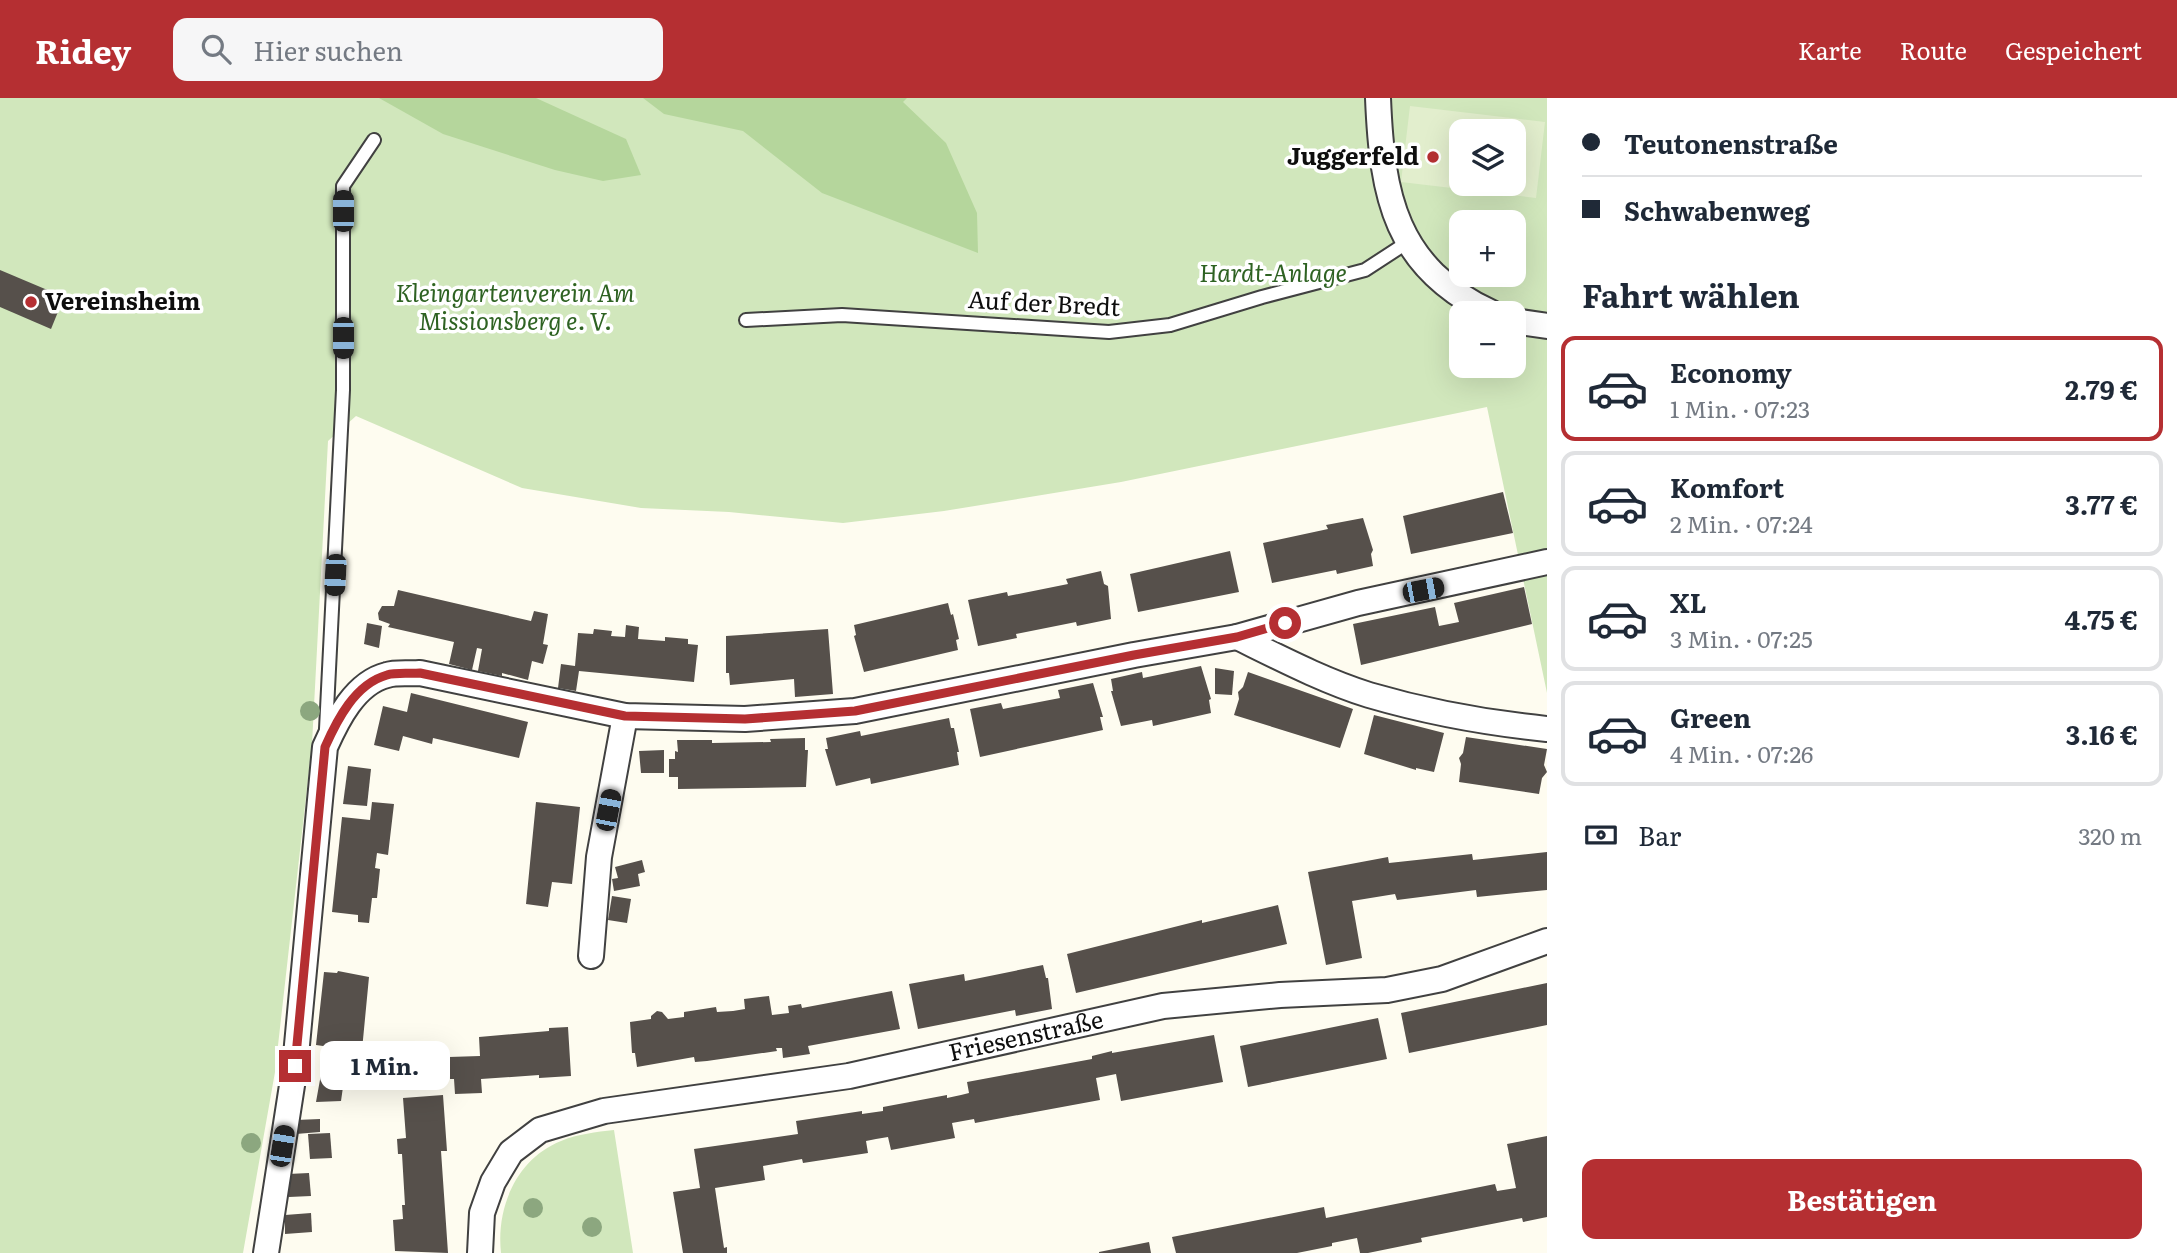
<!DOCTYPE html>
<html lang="de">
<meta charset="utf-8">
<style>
body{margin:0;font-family:Literata,serif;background:#f6f6f7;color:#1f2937;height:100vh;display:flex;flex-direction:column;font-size:26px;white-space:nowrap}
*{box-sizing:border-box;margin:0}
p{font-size:23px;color:#747a83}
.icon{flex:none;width:38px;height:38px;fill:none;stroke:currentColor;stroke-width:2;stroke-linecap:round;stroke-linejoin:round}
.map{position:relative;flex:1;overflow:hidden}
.sheet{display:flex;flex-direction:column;background:#fff;width:630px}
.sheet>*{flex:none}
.guide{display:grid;align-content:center;height:154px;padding:0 35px;background:#fff}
.tools{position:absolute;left:1449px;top:21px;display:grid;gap:14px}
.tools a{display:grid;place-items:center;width:77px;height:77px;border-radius:14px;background:#fff;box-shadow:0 7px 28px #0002;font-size:35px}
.end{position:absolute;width:32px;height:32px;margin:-16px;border:9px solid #b52f32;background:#fff;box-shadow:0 0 0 4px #fff}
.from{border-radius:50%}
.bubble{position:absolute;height:49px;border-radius:14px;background:#fff;box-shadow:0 7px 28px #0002;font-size:23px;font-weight:700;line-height:49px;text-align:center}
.car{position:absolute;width:21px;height:42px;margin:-21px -10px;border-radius:9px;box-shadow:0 0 5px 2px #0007;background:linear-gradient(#222 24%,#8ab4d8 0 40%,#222 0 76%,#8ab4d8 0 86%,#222 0)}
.guide b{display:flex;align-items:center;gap:24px;height:66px;font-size:26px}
.guide b+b{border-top:2px solid #e0e1e3}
.guide i{width:18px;height:18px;background:#1f2937}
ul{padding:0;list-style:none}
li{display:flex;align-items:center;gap:21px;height:105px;margin:0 14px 10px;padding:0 21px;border:4px solid #e0e1e3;border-radius:14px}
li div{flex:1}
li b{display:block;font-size:26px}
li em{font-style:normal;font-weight:700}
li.selected{border-color:#b52f32}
li>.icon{width:63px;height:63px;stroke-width:1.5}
h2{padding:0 35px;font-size:32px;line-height:84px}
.pay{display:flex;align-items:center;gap:18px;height:77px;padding:0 35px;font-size:26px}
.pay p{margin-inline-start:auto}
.cta{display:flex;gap:14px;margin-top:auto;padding:14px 35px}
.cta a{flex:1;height:80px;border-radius:14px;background:#b52f32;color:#fff;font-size:28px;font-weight:700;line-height:80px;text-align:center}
header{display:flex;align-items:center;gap:42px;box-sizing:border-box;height:98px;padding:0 35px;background:#b52f32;color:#fff}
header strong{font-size:33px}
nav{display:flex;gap:38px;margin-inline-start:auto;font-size:24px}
.search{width:490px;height:63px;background:#f6f6f7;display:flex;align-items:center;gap:18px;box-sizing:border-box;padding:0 24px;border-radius:14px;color:#747a83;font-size:26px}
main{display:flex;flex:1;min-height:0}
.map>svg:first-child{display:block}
.green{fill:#d1e7bc;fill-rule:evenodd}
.forest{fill:#b5d69c}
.pitch{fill:#e2eecd;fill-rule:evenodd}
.building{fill:#56504b}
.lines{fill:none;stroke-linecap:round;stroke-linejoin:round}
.lane-casing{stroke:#414141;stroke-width:16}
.street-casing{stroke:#414141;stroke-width:28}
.lane{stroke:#fff;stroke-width:12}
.street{stroke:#fff;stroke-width:24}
.tree{fill:#8ca77f}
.route{stroke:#b52f32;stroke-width:9}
.poi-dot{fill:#b52f32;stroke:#fff;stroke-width:2.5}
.labels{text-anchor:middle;stroke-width:7;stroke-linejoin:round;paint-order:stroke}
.poi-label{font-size:24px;font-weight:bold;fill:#0e0e0e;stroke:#fff;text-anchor:end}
.park-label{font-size:24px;font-style:italic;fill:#2e6222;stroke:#fff}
.street-label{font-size:24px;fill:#0e0e0e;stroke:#fff}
</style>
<header>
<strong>Ridey</strong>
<div class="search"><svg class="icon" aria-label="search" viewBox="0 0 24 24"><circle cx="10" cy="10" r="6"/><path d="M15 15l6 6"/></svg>Hier suchen</div>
<nav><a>Karte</a><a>Route</a><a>Gespeichert</a></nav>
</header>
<main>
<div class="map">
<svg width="1547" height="1155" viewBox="0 0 1547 1155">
<rect width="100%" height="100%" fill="#fefcf0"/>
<!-- green -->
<g class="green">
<path d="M 0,0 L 1547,0 L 1547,595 L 1487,309 L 1121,384 L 944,413 L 843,425 L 729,414 L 641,410 L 522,390 L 356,318 L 328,343 L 312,646 L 275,974 L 243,1155 L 0,1155 ZM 1461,33 L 1514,33 L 1514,86 L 1461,86 ZM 1461,124 L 1514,124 L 1514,177 L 1461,177 ZM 1461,215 L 1514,215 L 1514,268 L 1461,268 Z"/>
<path d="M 614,1032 L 633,1155 L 501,1155 C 496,1110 516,1061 561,1043 C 578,1036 596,1034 614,1032 Z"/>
</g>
<!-- forest -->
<g class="forest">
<path d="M 379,0 L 536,0 L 626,41 L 641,77 L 603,83 L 555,72 L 443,36 Z"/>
<path d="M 643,0 L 907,0 L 903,4 L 946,45 L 977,115 L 978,155 L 822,95 L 743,33 L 664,16 Z"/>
</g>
<!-- pitch -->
<path class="pitch" d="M 1410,8 L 1545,24 L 1536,100 L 1401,84 ZM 1461,33 L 1514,33 L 1514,86 L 1461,86 Z"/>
<!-- building -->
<g class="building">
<path d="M 0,172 L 64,199 L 51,231 L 0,209 Z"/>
<path d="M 1503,394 L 1513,435 L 1411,456 L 1403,418 Z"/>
<path d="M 1363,420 L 1373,452 L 1371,456 L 1373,468 L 1337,476 L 1336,472 L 1272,485 L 1263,445 L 1328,431 L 1326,427 Z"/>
<path d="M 1230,453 L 1239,494 L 1138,514 L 1130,476 Z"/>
<path d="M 1101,473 L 1104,486 L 1108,488 L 1111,521 L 1077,528 L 1076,524 L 1016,536 L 1017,540 L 978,548 L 968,502 L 1007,494 L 1008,498 L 1068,486 L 1066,481 Z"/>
<path d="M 1524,489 L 1532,526 L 1361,567 L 1353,526 L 1435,509 L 1439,528 L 1459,524 L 1454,505 Z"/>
<path d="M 398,492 L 531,523 L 534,513 L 548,516 L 543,546 L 548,547 L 543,566 L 532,563 L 528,582 L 502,575 L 502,578 L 478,573 L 482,551 L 477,550 L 472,572 L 449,566 L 454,544 L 388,529 L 390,526 L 379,522 L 378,515 L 382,508 L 394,508 Z"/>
<path d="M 948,505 L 951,517 L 953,516 L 959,541 L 956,542 L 958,552 L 864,574 L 854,538 L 856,537 L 854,527 Z"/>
<path d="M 367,525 L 382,528 L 379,550 L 364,546 Z"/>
<path d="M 626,527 L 639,529 L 638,541 L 665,543 L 665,539 L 688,541 L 688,546 L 698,547 L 694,584 L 579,573 L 576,593 L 558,590 L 561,566 L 575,568 L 578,535 L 593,536 L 594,531 L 612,533 L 611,538 L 625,539 Z"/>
<path d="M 828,531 L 833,596 L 795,599 L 794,581 L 730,587 L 729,575 L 726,575 L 726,538 Z"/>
<path d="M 1201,568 L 1211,601 L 1209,602 L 1211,615 L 1153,628 L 1152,622 L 1121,628 L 1111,593 L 1113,593 L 1111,581 L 1142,574 L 1143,580 Z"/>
<path d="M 1215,570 L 1234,573 L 1232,597 L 1215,596 Z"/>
<path d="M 1248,574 L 1353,611 L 1340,650 L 1234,617 L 1239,601 L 1238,594 L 1243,589 Z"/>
<path d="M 1093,585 L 1103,619 L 1100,619 L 1103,632 L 980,659 L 970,611 L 1001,605 L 1003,611 L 1060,600 L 1058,592 Z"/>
<path d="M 411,595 L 528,624 L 519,660 L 433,640 L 432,646 L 403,638 L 399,653 L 374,647 L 383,608 L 407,614 Z"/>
<path d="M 1374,617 L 1444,635 L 1434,674 L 1416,670 L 1416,672 L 1364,656 Z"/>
<path d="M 949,620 L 951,630 L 954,630 L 959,654 L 957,654 L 959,667 L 871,686 L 870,680 L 836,688 L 825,651 L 828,651 L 826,640 L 860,633 L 861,638 Z"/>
<path d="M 1466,639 L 1547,651 L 1544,667 L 1547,674 L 1542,680 L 1539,696 L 1459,684 L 1461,666 L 1459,660 L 1463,655 Z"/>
<path d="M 805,640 L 805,652 L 808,652 L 806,689 L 678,691 L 678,679 L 669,679 L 669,661 L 675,661 L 675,653 L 678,654 L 677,642 L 712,642 L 712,645 L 771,644 L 770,641 Z"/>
<path d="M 664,652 L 664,675 L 641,675 L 639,653 Z"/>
<path d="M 348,668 L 371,671 L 367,708 L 343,706 Z"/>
<path d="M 372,704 L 394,706 L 388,757 L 377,755 L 375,770 L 380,771 L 377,800 L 372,800 L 369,825 L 358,824 L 358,817 L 332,814 L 342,719 L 370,722 Z"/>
<path d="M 536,704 L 580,709 L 572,786 L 552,784 L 548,809 L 526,806 Z"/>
<path d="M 1547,754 L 1547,792 L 1477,799 L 1476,792 L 1397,802 L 1395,796 L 1352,803 L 1362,860 L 1326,867 L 1308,774 L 1388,759 L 1389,765 L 1472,756 L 1473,762 Z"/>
<path d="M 642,762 L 645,774 L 638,776 L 640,788 L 614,793 L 612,781 L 618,780 L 615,769 Z"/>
<path d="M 612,798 L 631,801 L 627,825 L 608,822 Z"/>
<path d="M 1278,807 L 1287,846 L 1076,895 L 1067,856 L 1202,822 L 1202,825 Z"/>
<path d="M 1043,867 L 1046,880 L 1048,880 L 1052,911 L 1016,918 L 1015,912 L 918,931 L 909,886 L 964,876 L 965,883 Z"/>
<path d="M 338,873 L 369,879 L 362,952 L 330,951 L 330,949 L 316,947 L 324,874 L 337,875 Z"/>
<path d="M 1547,885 L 1547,927 L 1409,955 L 1401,915 Z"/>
<path d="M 892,893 L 900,931 L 808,948 L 810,956 L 783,960 L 782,950 L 776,950 L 777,953 L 707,963 L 695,964 L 694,959 L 637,969 L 635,955 L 632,955 L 630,924 L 651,921 L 651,918 L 657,913 L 662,914 L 668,921 L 684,919 L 684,914 L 716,909 L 717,914 L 733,913 L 745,911 L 744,901 L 769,898 L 772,917 L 789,915 L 788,908 L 801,906 L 802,910 Z"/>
<path d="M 1378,920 L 1387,961 L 1248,989 L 1240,948 Z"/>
<path d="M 568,929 L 571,978 L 539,980 L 539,977 L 481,981 L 482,995 L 455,996 L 454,981 L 450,981 L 449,959 L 480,958 L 479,939 L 549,933 L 549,930 Z"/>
<path d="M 1214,937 L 1223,984 L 1121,1003 L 1116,976 L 1096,980 L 1100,1002 L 975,1025 L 974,1021 L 952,1025 L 955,1040 L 891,1052 L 888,1039 L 876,1041 L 866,1043 L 868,1055 L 803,1065 L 802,1061 L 763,1068 L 765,1082 L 715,1090 L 724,1150 L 727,1149 L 727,1155 L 683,1155 L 673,1094 L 700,1090 L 694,1051 L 798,1036 L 796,1023 L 862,1013 L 862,1016 L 883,1013 L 883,1009 L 947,997 L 947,1000 L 961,997 L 969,995 L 967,984 L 1092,961 L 1092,958 L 1112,953 L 1112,955 Z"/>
<path d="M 323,965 L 354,967 L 352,983 L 344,982 L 341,1003 L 316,1004 Z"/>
<path d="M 443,997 L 447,1053 L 441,1053 L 448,1155 L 395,1153 L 393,1122 L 403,1121 L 402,1107 L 405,1107 L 402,1056 L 398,1056 L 397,1041 L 406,1040 L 403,1000 Z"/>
<path d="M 320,1021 L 320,1034 L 296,1036 L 296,1022 Z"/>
<path d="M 330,1035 L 332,1060 L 310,1061 L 308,1036 Z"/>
<path d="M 1547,1038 L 1547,1119 L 1523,1124 L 1522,1120 L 1421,1140 L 1422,1144 L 1368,1155 L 1360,1155 L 1357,1140 L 1332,1145 L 1332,1148 L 1297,1155 L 1176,1155 L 1172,1139 L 1324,1109 L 1326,1120 L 1495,1086 L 1497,1093 L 1516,1090 L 1507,1046 Z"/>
<path d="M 309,1075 L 311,1098 L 289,1099 L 288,1076 Z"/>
<path d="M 311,1115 L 312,1134 L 285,1136 L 285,1117 Z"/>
<path d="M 1149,1144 L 1151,1155 L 1099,1155 L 1099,1154 Z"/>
</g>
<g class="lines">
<!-- lane casing -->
<g class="lane-casing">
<g id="lane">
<path d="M 746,222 L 842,217 L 1109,234 L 1170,227 L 1262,199 L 1365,172 L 1408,144"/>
<path d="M 326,631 L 343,292 L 343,88 L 374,42"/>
</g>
</g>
<!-- street casing -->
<g class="street-casing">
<g id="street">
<path d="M 1378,0 C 1382,98 1395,170 1492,215"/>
<path d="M 1514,223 L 1547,228"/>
<path d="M 1237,539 C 1280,560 1324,583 1369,597 C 1427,614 1487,625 1547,631"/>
<path d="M 591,858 L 599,759 L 625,618"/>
<path d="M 266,1155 L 295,968 L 325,649 C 337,622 355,585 387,577 C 396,574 410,576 420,575 L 625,618 L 745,621 L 855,613 L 1134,557 L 1237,539 L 1358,505 L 1547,464"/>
<path id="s1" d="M 480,1155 L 482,1115 L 493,1084 L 511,1054 L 540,1032 L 604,1013 L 849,978 L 1163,908 L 1280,897 L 1387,892 L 1442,881 L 1547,843"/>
</g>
</g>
<!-- lane -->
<use href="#lane" class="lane"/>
<!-- street -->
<use href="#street" class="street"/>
</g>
<!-- trees -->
<g class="tree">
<circle cx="310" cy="613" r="10"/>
<circle cx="251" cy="1045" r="10"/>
<circle cx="533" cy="1110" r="10"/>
<circle cx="592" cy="1129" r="10"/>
</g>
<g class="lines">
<!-- route -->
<path class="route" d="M 295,968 L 325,649 C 337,622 355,586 387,577 C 396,574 410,576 420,575 L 625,618 L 745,621 L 855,613 L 1134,557 L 1237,539 L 1285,525"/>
</g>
<!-- markers -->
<g class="poi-dot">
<circle cx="1433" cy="59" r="7"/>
<circle cx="31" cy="204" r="7"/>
</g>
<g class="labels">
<!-- poi labels -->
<g class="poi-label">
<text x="1419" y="67">Juggerfeld</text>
<text x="45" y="212" text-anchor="start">Vereinsheim</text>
</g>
<!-- park labels -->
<g class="park-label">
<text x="1273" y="184">Hardt-Anlage</text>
<text x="515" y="204">Kleingartenverein Am<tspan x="515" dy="28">Missionsberg e. V.</tspan></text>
</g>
<!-- street labels -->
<g class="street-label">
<text transform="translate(1044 206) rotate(3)" y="8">Auf der Bredt</text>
<text dy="8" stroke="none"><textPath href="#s1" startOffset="640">Friesenstraße</textPath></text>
</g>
</g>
</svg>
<div class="tools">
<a><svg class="icon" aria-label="layers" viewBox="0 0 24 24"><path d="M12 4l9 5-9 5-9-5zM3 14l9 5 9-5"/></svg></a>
<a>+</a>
<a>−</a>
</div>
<i class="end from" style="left:1285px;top:525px"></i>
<i class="end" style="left:295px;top:968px"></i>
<div class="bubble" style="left:320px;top:943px;width:130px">1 Min.</div>
<i class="car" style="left:343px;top:113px;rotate:0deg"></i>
<i class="car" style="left:343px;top:240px;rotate:180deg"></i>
<i class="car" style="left:335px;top:477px;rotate:183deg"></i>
<i class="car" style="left:1423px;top:492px;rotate:79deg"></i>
<i class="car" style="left:608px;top:712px;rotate:11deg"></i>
<i class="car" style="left:282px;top:1048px;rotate:9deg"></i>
</div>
<section class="sheet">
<div class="guide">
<b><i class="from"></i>Teutonenstraße</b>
<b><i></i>Schwabenweg</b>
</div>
<h2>Fahrt wählen</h2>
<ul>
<li class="selected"><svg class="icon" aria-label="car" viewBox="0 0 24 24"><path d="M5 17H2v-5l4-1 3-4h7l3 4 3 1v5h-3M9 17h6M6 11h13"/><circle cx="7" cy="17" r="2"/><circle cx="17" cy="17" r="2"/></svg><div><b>Economy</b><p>1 Min. · 07:23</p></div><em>2.79 €</em></li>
<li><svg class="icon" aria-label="car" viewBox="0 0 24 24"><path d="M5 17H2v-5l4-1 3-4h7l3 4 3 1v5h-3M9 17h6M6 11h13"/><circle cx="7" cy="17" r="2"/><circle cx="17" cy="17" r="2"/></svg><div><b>Komfort</b><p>2 Min. · 07:24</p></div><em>3.77 €</em></li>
<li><svg class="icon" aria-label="car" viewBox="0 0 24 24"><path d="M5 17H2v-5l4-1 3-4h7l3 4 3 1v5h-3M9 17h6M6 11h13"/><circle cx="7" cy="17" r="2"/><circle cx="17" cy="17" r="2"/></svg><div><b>XL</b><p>3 Min. · 07:25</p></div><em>4.75 €</em></li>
<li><svg class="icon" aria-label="car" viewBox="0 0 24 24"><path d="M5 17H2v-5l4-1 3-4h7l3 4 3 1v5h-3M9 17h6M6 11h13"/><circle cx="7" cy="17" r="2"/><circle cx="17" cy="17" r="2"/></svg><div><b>Green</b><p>4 Min. · 07:26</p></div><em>3.16 €</em></li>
</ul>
<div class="pay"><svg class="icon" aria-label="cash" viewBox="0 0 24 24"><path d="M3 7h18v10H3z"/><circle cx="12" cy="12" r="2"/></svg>Bar<p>320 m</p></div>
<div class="cta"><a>Bestätigen</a></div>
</section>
</main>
